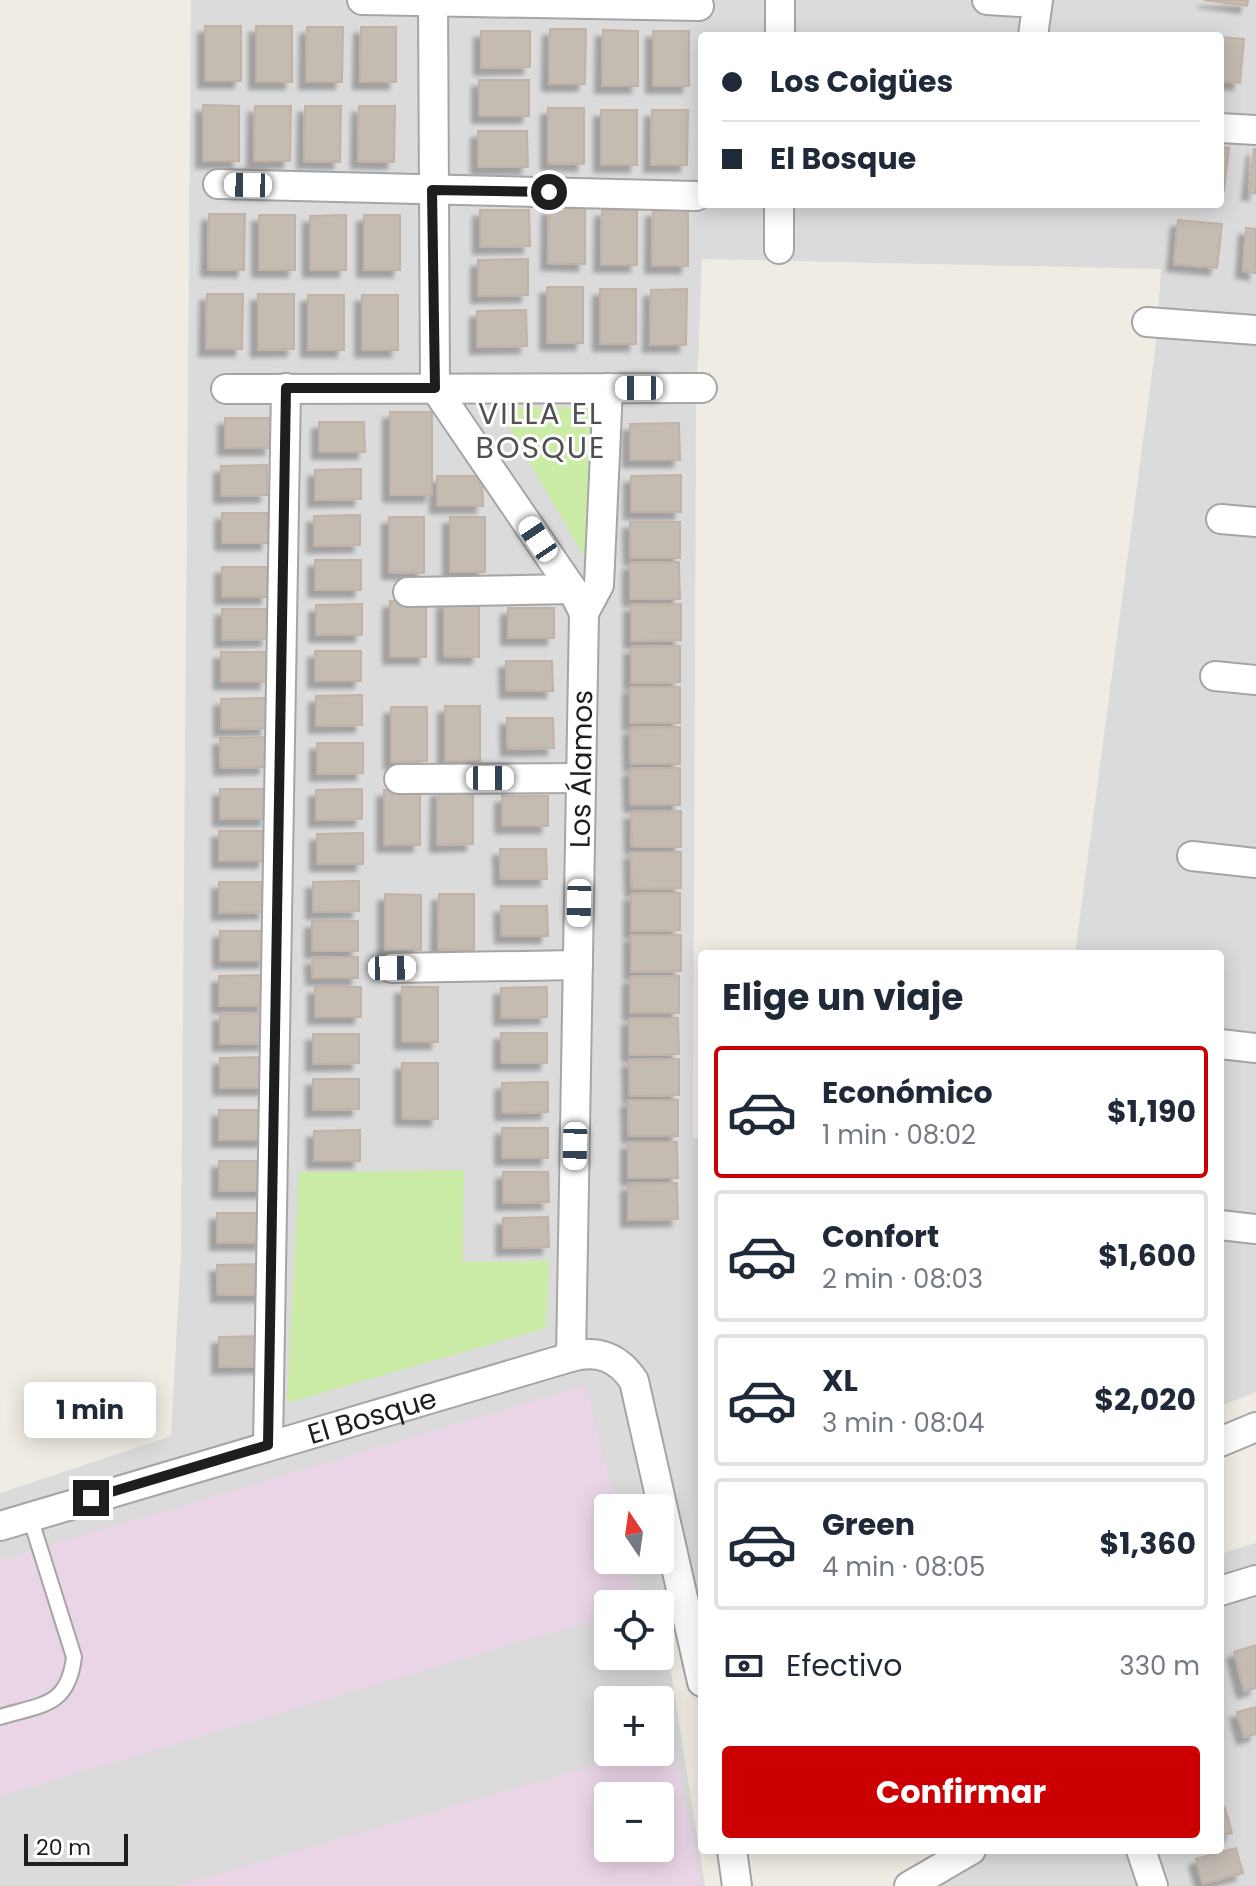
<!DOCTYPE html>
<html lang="es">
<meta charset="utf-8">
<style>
body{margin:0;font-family:Poppins,sans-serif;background:#f6f6f7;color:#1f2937;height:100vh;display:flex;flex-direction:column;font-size:30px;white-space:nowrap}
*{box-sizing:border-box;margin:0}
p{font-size:26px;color:#747a83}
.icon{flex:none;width:44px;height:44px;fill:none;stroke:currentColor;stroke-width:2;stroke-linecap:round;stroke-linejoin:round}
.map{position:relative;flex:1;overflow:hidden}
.drawer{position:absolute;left:698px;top:950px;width:526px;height:904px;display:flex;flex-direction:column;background:#fff;border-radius:8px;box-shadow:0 4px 20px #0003}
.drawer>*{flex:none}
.top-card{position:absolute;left:698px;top:32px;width:526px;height:176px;border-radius:8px;box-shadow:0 4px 20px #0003;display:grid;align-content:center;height:176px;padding:0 24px;background:#fff}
.needle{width:52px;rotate:347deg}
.tools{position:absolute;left:594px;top:1494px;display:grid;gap:16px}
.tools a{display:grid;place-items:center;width:80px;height:80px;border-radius:8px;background:#fff;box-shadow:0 4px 20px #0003;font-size:40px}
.scale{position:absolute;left:24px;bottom:20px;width:104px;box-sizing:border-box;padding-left:8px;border:4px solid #1e1e1e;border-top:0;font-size:22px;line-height:28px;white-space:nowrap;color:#1e1e1e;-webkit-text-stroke:6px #fff;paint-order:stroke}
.end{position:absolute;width:36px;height:36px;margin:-18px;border:10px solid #1e1e1e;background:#fff;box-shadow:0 0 0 4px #fff}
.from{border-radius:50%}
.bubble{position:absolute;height:56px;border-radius:8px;background:#fff;box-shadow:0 4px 20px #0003;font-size:26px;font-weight:700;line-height:56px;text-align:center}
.car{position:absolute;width:24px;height:48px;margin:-24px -12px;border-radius:10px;box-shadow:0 0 6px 2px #0007;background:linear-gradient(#fff 24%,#345 0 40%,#fff 0 76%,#345 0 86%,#fff 0)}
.top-card b{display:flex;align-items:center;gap:28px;height:76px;font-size:30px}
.top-card b+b{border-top:2px solid #e0e1e3}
.top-card i{width:20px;height:20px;background:#1f2937}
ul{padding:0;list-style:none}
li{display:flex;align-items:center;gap:24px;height:132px;margin:0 16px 12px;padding:0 8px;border:4px solid #e0e1e3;border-radius:8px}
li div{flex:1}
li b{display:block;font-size:30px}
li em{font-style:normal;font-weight:700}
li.current{border-color:#cc0002}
li>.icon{width:72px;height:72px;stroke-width:1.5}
h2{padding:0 24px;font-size:36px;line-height:96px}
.pay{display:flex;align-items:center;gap:20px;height:88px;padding:0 24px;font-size:30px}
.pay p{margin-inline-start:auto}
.button{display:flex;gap:16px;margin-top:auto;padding:16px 24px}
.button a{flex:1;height:92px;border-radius:8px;background:#cc0002;color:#fff;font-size:32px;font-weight:700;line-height:92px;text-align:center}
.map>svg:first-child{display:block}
.residential{fill:#dcdbdb;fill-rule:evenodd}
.industrial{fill:#e9d5e6;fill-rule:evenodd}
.grass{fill:#caeca7}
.building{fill:#c4bbb3;stroke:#c2b2a5;stroke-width:2;filter:url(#shadow)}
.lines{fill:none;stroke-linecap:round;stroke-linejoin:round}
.lane-casing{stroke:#a5a5a5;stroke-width:18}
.street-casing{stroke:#a5a5a5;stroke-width:32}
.lane{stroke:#fff;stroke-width:14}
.street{stroke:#fff;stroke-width:28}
.route{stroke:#1e1e1e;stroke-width:10}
.labels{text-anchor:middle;stroke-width:6;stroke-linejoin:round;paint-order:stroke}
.street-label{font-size:28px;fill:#1e1e1e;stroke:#fff}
.neighbourhood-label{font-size:30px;letter-spacing:2px;fill:#515151;stroke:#fff}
</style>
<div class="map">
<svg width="1256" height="1886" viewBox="0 0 1256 1886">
<defs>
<filter id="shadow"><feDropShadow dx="-7" dy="7" stdDeviation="2" flood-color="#0004"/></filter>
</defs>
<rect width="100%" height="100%" fill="#f0ece4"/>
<!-- residential -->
<g class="residential">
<path d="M 191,0 L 1256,0 L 1256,1392 L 1220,1406 L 1220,954 L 1075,954 L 1156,343 L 1161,269 L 702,259 L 696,412 L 693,1139 L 702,1137 L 702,1607 L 663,1622 L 705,1886 L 0,1886 L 0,1493 L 171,1436 L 181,1253 ZM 702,36 L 1220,36 L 1220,204 L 702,204 ZM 608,1508 L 660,1508 L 660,1560 L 608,1560 ZM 608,1604 L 660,1604 L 660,1656 L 608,1656 ZM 608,1700 L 660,1700 L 660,1752 L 608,1752 ZM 608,1796 L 660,1796 L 660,1848 L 608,1848 Z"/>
<path d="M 1256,1543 L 1256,1886 L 929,1886 L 960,1850 L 1220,1850 L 1220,1554 Z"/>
</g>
<!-- industrial -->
<g class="industrial">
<path d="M 586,1385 L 617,1508 L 608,1508 L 608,1560 L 630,1560 L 641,1604 L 608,1604 L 608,1616 L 0,1796 L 0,1560 Z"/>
<path d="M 673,1743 L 702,1886 L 176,1886 L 641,1752 L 660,1752 L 660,1746 ZM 608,1796 L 660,1796 L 660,1848 L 608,1848 Z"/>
</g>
<!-- grass -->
<g class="grass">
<path d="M 589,407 L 589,565 L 498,408 Z"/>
<path d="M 464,1170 L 463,1262 L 549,1261 L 546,1328 L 287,1403 L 299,1172 Z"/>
</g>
<!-- building -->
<g class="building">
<path d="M 1204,0 L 1248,0 L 1247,6 Z"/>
<rect x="205" y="26" width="36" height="55"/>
<rect x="256" y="26" width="36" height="56"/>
<path d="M 307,27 L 343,27 L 342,82 L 306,82 Z"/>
<path d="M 361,27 L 396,27 L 396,82 L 360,82 Z"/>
<path d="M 550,29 L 586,29 L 585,84 L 549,84 Z"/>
<path d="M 603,30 L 638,31 L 638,86 L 602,86 Z"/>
<path d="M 481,31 L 530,31 L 530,67 L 481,68 Z"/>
<rect x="653" y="31" width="36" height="55"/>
<path d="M 1220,37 L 1244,39 L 1240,83 L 1220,81 Z"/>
<rect x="479" y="80" width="50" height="36"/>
<path d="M 203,105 L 239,106 L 239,161 L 203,161 Z"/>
<path d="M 255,106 L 291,106 L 290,161 L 254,161 Z"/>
<path d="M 305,106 L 341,106 L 340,162 L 304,161 Z"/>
<path d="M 359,106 L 395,106 L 394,162 L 358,161 Z"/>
<path d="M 548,108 L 584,108 L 584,164 L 548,163 Z"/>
<rect x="601" y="110" width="36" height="55"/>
<path d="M 652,110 L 688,110 L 687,165 L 651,165 Z"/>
<path d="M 478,131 L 527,131 L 528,167 L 478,167 Z"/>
<path d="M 1220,147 L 1229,148 L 1224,191 L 1220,191 Z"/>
<path d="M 1254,149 L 1256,149 L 1256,193 L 1249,193 Z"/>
<path d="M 549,208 L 585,208 L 585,264 L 548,263 Z"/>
<path d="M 480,210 L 529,210 L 530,246 L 480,247 Z"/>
<path d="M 602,210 L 637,210 L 637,265 L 601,265 Z"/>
<path d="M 653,210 L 688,210 L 688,266 L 652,266 Z"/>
<path d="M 209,214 L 245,214 L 244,270 L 208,269 Z"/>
<rect x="259" y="215" width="36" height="55"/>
<path d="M 346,215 L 346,270 L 310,270 L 310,216 Z"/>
<rect x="364" y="215" width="36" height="55"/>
<path d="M 1178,220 L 1222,224 L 1217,268 L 1174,264 Z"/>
<path d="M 1246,228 L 1256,229 L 1256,273 L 1243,271 Z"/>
<path d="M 528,259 L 528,295 L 478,296 L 478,260 Z"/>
<rect x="547" y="287" width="36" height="56"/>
<rect x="600" y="289" width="36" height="55"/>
<path d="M 687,289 L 686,345 L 650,345 L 651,290 Z"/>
<path d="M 207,294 L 243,294 L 242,349 L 206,349 Z"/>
<path d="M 258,294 L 294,294 L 294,349 L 258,350 Z"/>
<rect x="308" y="295" width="36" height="55"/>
<rect x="362" y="295" width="36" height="55"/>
<path d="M 526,310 L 527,346 L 477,347 L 477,311 Z"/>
<rect x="390" y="412" width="42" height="83"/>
<rect x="225" y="418" width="46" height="30"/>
<path d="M 319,422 L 364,422 L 365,452 L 319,452 Z"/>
<path d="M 679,423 L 680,460 L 630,460 L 630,424 Z"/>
<path d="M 267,465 L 267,495 L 221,496 L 221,466 Z"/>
<path d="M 361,469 L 361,499 L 315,500 L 315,470 Z"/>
<path d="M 681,475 L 681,512 L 631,512 L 631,476 Z"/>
<path d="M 437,476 L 482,476 L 483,506 L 437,506 Z"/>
<rect x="222" y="513" width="46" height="30"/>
<path d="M 360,515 L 360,545 L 314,546 L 314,516 Z"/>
<path d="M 389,517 L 424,517 L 424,573 L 389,572 Z"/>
<rect x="450" y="517" width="35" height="55"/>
<path d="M 630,522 L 680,522 L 680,558 L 631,558 Z"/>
<rect x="315" y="560" width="46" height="30"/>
<path d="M 679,562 L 680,599 L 630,599 L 630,563 Z"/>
<path d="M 222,567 L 267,567 L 268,597 L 222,597 Z"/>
<path d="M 390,601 L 426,602 L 426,657 L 390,657 Z"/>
<path d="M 444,601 L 479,601 L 479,657 L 444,656 Z"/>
<path d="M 362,604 L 362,635 L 316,635 L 316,605 Z"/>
<path d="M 681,604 L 681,640 L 631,641 L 631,605 Z"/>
<rect x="508" y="608" width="46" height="30"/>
<path d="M 222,609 L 268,609 L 268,639 L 222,640 Z"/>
<path d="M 680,646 L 680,682 L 631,683 L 631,647 Z"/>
<rect x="315" y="651" width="46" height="30"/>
<path d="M 221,652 L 266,652 L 267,682 L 221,682 Z"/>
<path d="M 506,661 L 552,661 L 553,691 L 507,691 Z"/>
<rect x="630" y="687" width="50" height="36"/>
<path d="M 362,695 L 362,725 L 316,726 L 316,696 Z"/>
<path d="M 267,698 L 267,728 L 221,729 L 221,699 Z"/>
<rect x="445" y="706" width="35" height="55"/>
<path d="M 391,707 L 427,707 L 427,761 L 391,762 Z"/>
<path d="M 507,718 L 553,718 L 554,748 L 508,749 Z"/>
<path d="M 680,727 L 680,764 L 631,764 L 630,728 Z"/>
<path d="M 266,737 L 266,767 L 221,768 L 220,738 Z"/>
<path d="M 317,743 L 363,743 L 363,773 L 317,774 Z"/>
<path d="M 680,768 L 680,805 L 631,805 L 630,769 Z"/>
<path d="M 220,789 L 266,789 L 267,819 L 220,819 Z"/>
<path d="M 362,789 L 362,819 L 316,820 L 316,790 Z"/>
<rect x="384" y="790" width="36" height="55"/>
<path d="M 438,790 L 473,790 L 473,844 L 437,845 Z"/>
<rect x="502" y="796" width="46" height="30"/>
<path d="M 681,811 L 681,847 L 632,847 L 631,812 Z"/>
<rect x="219" y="831" width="46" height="30"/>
<path d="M 363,833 L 363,864 L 317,864 L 317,834 Z"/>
<path d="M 500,849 L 546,849 L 547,879 L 501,879 Z"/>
<path d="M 631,852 L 681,852 L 681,888 L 632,889 Z"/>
<path d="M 359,881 L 359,911 L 313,912 L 313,882 Z"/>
<path d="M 219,882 L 265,882 L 265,912 L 219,913 Z"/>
<path d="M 680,893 L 680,930 L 631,931 L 631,894 Z"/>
<path d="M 385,894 L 421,895 L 421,950 L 385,950 Z"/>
<path d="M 439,894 L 474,894 L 474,950 L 438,949 Z"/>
<path d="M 501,906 L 547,906 L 548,936 L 502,936 Z"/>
<rect x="312" y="921" width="46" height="30"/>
<rect x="220" y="931" width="46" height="30"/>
<path d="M 631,935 L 681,935 L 681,971 L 631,972 Z"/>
<path d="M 358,957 L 358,978 L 313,978 L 312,958 Z"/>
<path d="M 264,975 L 265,1006 L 219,1006 L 219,976 Z"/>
<path d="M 679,976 L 679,1013 L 630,1013 L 630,977 Z"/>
<rect x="315" y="987" width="46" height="30"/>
<rect x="402" y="987" width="36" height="55"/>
<path d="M 547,987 L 547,1017 L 501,1018 L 501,988 Z"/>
<path d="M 266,1013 L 266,1043 L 220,1044 L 220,1014 Z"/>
<path d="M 629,1018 L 678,1018 L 679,1054 L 629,1055 Z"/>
<rect x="501" y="1033" width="46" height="30"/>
<path d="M 313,1034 L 359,1034 L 359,1063 L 313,1064 Z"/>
<path d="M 266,1057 L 266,1088 L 220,1088 L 220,1058 Z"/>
<path d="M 679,1059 L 679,1095 L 630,1096 L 629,1060 Z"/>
<path d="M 402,1063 L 438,1063 L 438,1119 L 402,1118 Z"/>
<path d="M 313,1079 L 359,1079 L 359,1109 L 313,1110 Z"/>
<path d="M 548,1082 L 548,1112 L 502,1113 L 502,1083 Z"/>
<path d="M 628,1100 L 678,1100 L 678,1136 L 629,1136 Z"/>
<rect x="219" y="1110" width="46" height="30"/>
<rect x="502" y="1128" width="46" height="30"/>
<path d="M 360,1130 L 360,1161 L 314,1161 L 314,1131 Z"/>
<path d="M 628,1142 L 677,1142 L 678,1178 L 628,1178 Z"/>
<rect x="219" y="1161" width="46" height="30"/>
<path d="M 503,1172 L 548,1172 L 549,1202 L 503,1203 Z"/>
<path d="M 677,1183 L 678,1219 L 628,1220 L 628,1184 Z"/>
<rect x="217" y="1213" width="46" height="30"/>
<path d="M 548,1217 L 549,1247 L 503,1248 L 503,1218 Z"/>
<path d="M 263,1264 L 263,1295 L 218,1295 L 217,1265 Z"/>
<path d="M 265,1336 L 265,1366 L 219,1367 L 219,1337 Z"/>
<path d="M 1256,1645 L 1256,1688 L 1244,1691 L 1234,1652 Z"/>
<path d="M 1256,1707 L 1256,1734 L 1244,1737 L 1237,1712 Z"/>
<path d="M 1225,1808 L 1232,1833 L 1220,1836 L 1220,1809 Z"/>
<path d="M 1236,1848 L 1243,1873 L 1203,1884 L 1196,1859 Z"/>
</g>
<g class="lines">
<!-- lane casing -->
<g class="lane-casing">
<path id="lane" d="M 0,1717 C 42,1704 68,1707 74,1657 L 30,1517"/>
</g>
<!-- street casing -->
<g class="street-casing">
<g id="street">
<path d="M 362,0 L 699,6"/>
<path d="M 433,0 L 435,388 L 572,589 L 584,613 L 571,1357"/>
<path d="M 987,0 L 1037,3"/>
<path d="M 780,36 L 780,0"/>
<path d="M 1033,36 L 1038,0"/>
<path d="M 1220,128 L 1256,130"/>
<path d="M 218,184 L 696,196"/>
<path d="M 779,249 L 779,204"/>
<path d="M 1147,322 L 1256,330"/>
<path d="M 226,389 L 702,388"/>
<path d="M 1221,519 L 1256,522"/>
<path d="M 408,592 L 572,589"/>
<path d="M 584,613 L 599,585 L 608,388"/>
<path d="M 1215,676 L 1256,680"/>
<path d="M 399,779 L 581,778"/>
<path d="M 1192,856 L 1256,863"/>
<path d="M 392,968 L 578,965"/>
<path d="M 1220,1044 L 1256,1048"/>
<path d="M 1220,1225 L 1256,1229"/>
<path d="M 1220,1442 L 1256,1427"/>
<path d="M 268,1445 L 286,388"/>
<path id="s1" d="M 0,1526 L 571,1357 C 598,1349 619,1358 634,1381 L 702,1682"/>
<path d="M 1220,1591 L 1256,1580"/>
<path d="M 732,1850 L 737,1886"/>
<path d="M 1141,1850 L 1153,1886"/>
<path d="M 909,1886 L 971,1850"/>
</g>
</g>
<!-- lane -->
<use href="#lane" class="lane"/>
<!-- street -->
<use href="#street" class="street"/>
</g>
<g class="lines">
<!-- route -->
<path class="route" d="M 91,1498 L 268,1445 L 286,388 L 435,388 L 432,190 L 549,192"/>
</g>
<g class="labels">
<!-- street labels -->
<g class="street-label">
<text transform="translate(581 769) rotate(-89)" y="10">Los Álamos</text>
<text dy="10" stroke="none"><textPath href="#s1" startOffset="388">El Bosque</textPath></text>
</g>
<!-- neighbourhood labels -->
<g class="neighbourhood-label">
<text x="541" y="424">VILLA EL<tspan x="541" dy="34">BOSQUE</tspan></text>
</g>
</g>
</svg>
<div class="tools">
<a><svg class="needle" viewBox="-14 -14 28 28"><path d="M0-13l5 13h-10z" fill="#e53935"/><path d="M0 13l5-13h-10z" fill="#747a83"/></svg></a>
<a><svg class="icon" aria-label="locate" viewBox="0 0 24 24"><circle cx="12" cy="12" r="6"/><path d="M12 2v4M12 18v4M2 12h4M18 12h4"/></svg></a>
<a>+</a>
<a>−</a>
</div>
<div class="scale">20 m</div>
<i class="end from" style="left:549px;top:192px"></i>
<i class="end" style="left:91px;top:1498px"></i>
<div class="bubble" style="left:24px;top:1382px;width:132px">1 min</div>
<i class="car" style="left:248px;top:185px;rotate:271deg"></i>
<i class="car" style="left:639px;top:388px;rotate:270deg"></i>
<i class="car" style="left:538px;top:539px;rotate:326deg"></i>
<i class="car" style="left:490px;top:778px;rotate:90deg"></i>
<i class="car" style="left:579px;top:903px;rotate:181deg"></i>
<i class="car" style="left:392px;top:968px;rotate:89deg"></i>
<i class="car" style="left:575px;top:1146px;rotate:181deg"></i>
<div class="top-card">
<b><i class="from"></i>Los Coigües</b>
<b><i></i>El Bosque</b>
</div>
<section class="drawer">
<h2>Elige un viaje</h2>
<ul>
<li class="current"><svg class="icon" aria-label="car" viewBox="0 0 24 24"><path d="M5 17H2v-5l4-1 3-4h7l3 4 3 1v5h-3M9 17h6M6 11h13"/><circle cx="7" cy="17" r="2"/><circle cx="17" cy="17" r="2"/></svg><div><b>Económico</b><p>1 min · 08:02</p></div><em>$1,190</em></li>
<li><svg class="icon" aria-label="car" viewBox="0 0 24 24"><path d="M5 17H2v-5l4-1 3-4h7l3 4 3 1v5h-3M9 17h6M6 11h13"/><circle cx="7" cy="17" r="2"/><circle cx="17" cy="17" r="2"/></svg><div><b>Confort</b><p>2 min · 08:03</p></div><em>$1,600</em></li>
<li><svg class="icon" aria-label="car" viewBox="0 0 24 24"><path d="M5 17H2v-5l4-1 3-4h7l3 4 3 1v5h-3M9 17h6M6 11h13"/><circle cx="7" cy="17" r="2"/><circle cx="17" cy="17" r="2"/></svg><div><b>XL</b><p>3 min · 08:04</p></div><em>$2,020</em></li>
<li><svg class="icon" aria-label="car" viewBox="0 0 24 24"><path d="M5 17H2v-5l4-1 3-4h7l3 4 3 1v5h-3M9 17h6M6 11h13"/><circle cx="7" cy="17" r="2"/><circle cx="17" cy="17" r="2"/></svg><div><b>Green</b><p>4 min · 08:05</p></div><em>$1,360</em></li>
</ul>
<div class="pay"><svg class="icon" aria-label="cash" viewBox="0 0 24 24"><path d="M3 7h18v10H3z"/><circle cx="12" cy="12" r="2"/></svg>Efectivo<p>330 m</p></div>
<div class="button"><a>Confirmar</a></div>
</section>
</div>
